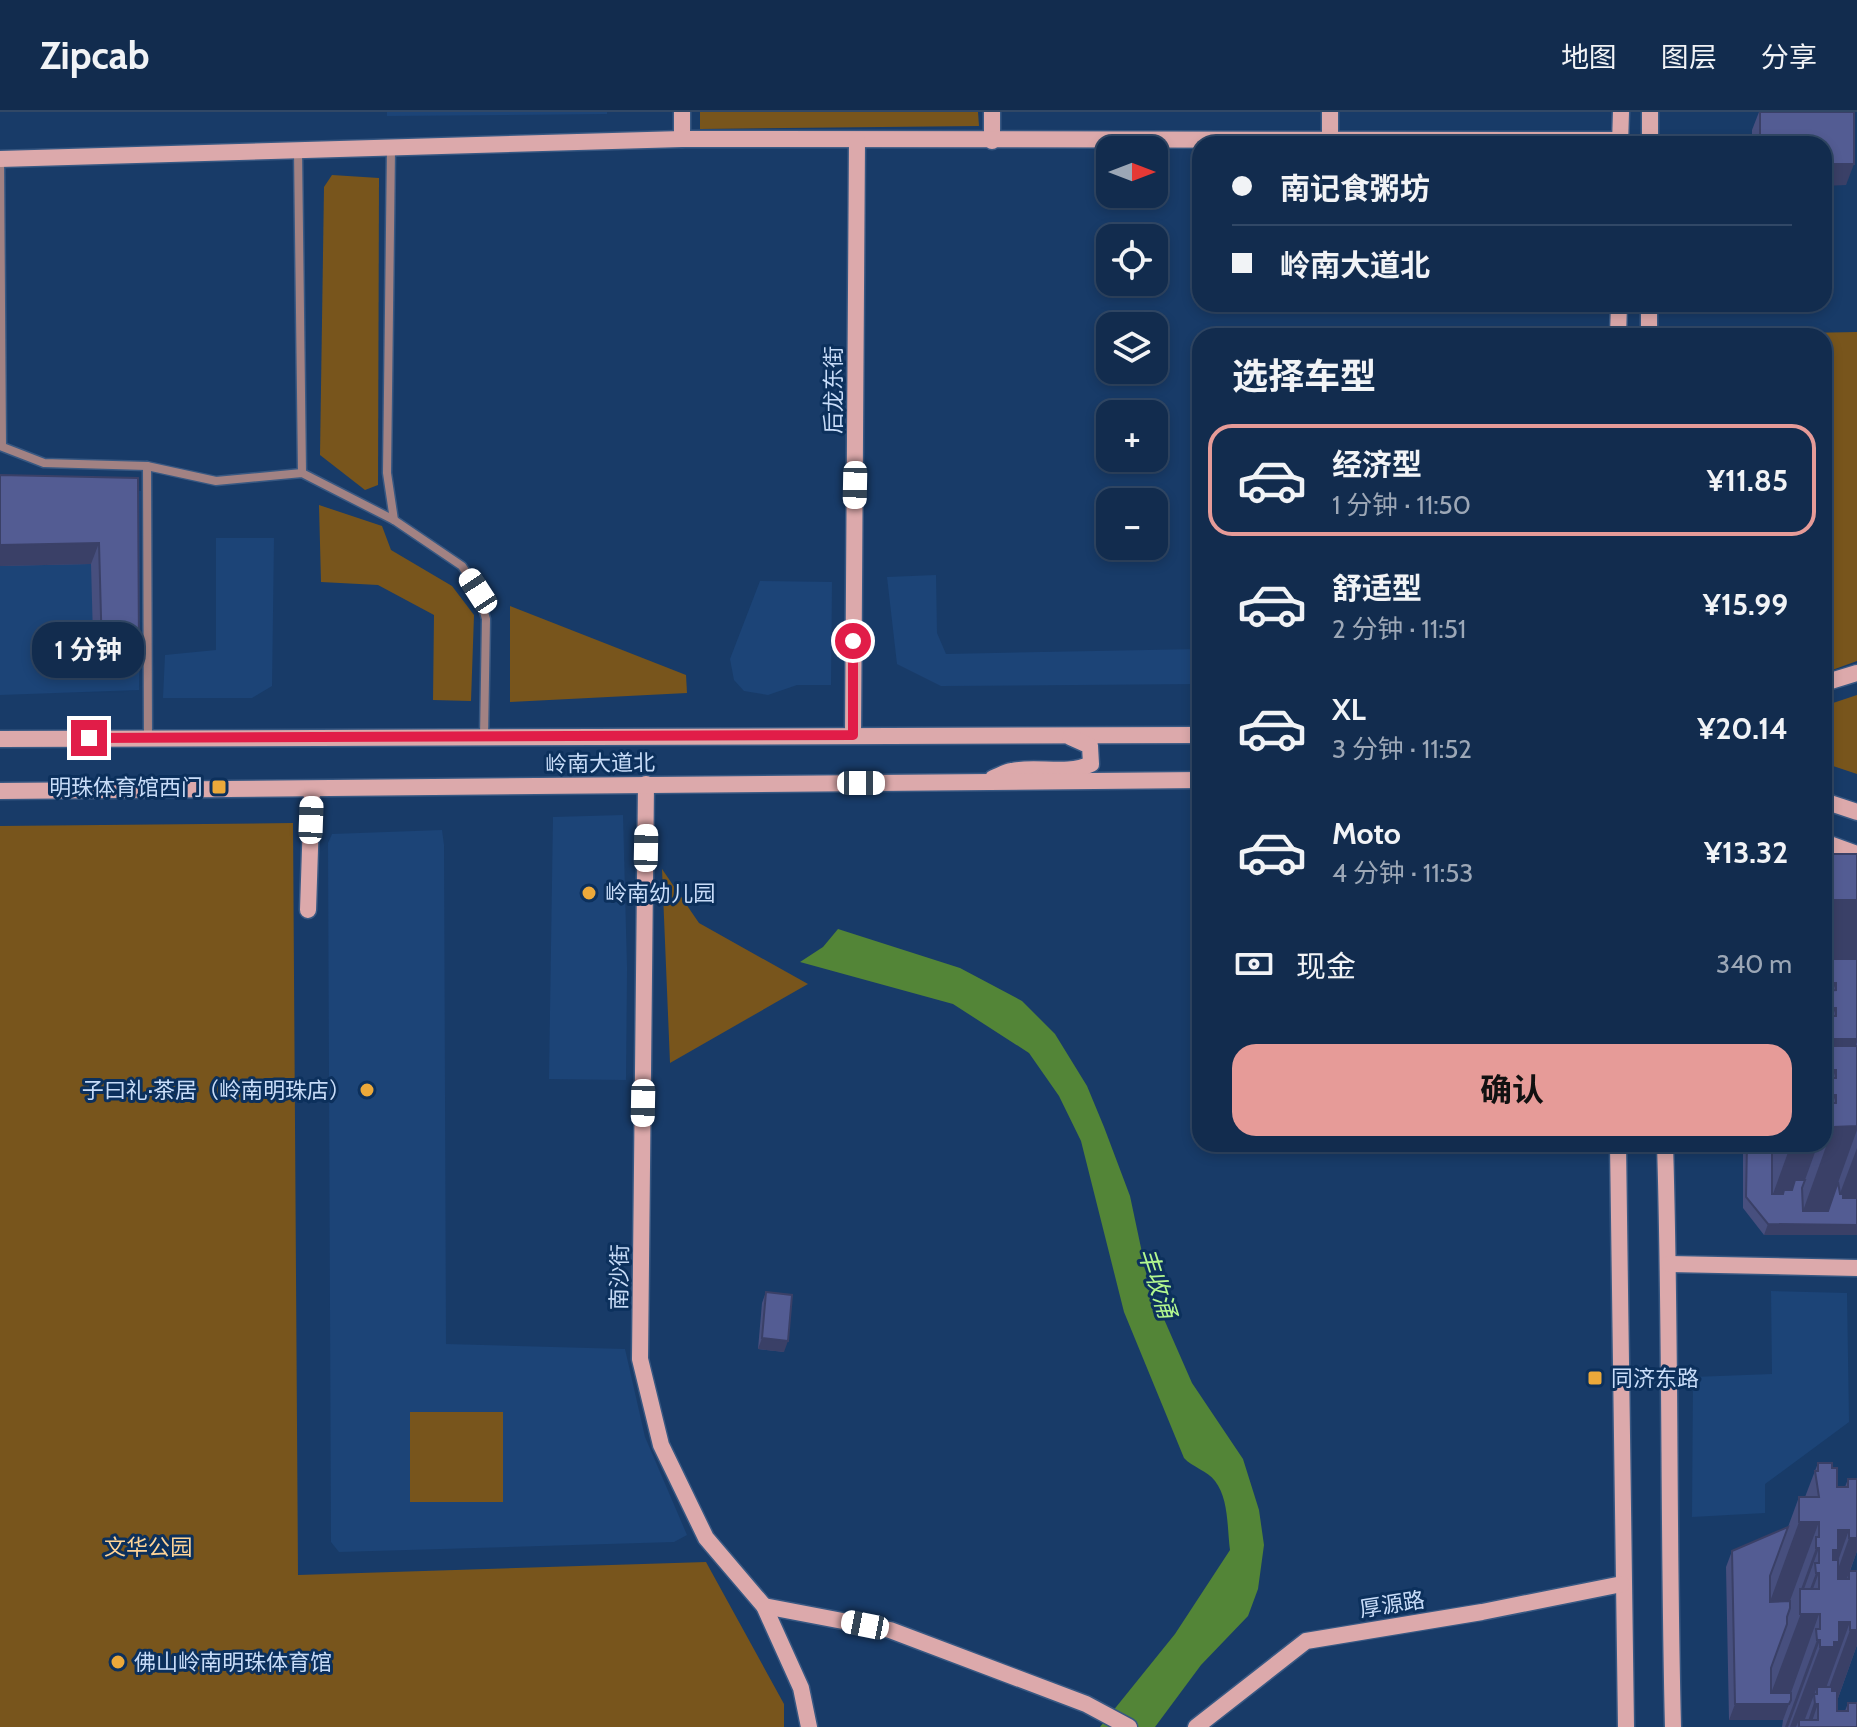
<!DOCTYPE html>
<html lang="zh">
<meta charset="utf-8">
<style>
body{margin:0;font-family:Cabin,"Noto Sans SC",sans-serif;background:#1b3455;color:#f1f3f6;height:100vh;display:flex;flex-direction:column;font-size:30px;white-space:nowrap}
*{box-sizing:border-box;margin:0}
p{font-size:26px;color:#9ca7b6}
.icon{flex:none;width:44px;height:44px;fill:none;stroke:currentColor;stroke-width:2;stroke-linecap:round;stroke-linejoin:round}
.map{position:relative;flex:1;overflow:hidden}
.details{position:absolute;left:1192px;top:216px;width:640px;height:824px;display:flex;flex-direction:column;background:#122c4e;border-radius:24px;box-shadow:0 4px 12px #0003,0 0 0 2px #314866}
.details>*{flex:none}
.top-card{position:absolute;left:1192px;top:24px;width:640px;height:176px;border-radius:24px;box-shadow:0 4px 12px #0003,0 0 0 2px #314866;display:grid;align-content:center;height:176px;padding:0 40px;background:#122c4e}
.needle{width:52px;rotate:90deg}
.controls{position:absolute;left:1096px;top:24px;display:grid;gap:16px}
.controls a{display:grid;place-items:center;width:72px;height:72px;border-radius:16px;background:#122c4e;box-shadow:0 4px 12px #0003,0 0 0 2px #314866;font-size:40px}
.end{position:absolute;width:36px;height:36px;margin:-18px;border:10px solid #e11d48;background:#fff;box-shadow:0 0 0 4px #fff}
.from{border-radius:50%}
.bubble{position:absolute;height:56px;border-radius:24px;background:#122c4e;box-shadow:0 4px 12px #0003,0 0 0 2px #314866;font-size:26px;font-weight:700;line-height:56px;text-align:center}
.car{position:absolute;width:24px;height:48px;margin:-24px -12px;border-radius:10px;box-shadow:0 0 6px 2px #0007;background:linear-gradient(#fff 24%,#345 0 40%,#fff 0 76%,#345 0 86%,#fff 0)}
.top-card b{display:flex;align-items:center;gap:28px;height:76px;font-size:30px}
.top-card b+b{border-top:2px solid #314866}
.top-card i{width:20px;height:20px;background:#f1f3f6}
ul{padding:0;list-style:none}
li{display:flex;align-items:center;gap:24px;height:112px;margin:0 16px 12px;padding:0 24px;border:4px solid transparent;border-radius:24px}
li div{flex:1}
li b{display:block;font-size:30px}
li em{font-style:normal;font-weight:700}
li.active{border-color:#e69b98}
li>.icon{width:72px;height:72px;stroke-width:1.5}
h2{padding:0 40px;font-size:36px;line-height:96px}
.pay{display:flex;align-items:center;gap:20px;height:88px;padding:0 40px;font-size:30px}
.pay p{margin-inline-start:auto}
.action{display:flex;gap:16px;margin-top:auto;padding:16px 40px}
.action a{flex:1;height:92px;border-radius:24px;background:#e69b98;color:#111;font-size:32px;font-weight:700;line-height:92px;text-align:center}
header{display:flex;align-items:center;gap:48px;box-sizing:border-box;height:112px;padding:0 40px;background:#122c4e;border-bottom:2px solid #314866}
header strong{font-size:38px}
nav{display:flex;gap:44px;margin-inline-start:auto;font-size:28px}
.map>svg:first-child{display:block}
.built{fill:#1c4477}
.green{fill:#78551c}
.water{fill:#538537}
.lines{fill:none;stroke-linecap:round;stroke-linejoin:round}
.street-casing{stroke:#385882;stroke-width:11}
.secondary-casing{stroke:#385882;stroke-width:19}
.street{stroke:#a28283;stroke-width:8}
.secondary{stroke:#dca9ab;stroke-width:16}
.wall{fill:#474f7e}
.shaded-wall{fill:#3a4067;fill-rule:evenodd}
.building{fill:#535c93;stroke:#3a4067;stroke-width:2}
.route{stroke:#e11d48;stroke-width:10}
.poi-dot{fill:#eca93a;stroke:#0c305c;stroke-width:3}
.labels{text-anchor:middle;stroke-width:6;stroke-linejoin:round;paint-order:stroke}
.street-label{font-size:22px;fill:#c8dcf8;stroke:#0c305c}
.poi-label{font-size:22px;fill:#c8dcf8;stroke:#0c305c;text-anchor:start}
.park-label{font-size:22px;fill:#ffd497;stroke:#0c305c}
.water-label{font-size:24px;font-style:italic;fill:#b3f88f;stroke:#0c305c}
</style>
<header>
<strong>Zipcab</strong>
<nav><a>地图</a><a>图层</a><a>分享</a></nav>
</header>
<div class="map">
<svg width="1857" height="1615" viewBox="0 0 1857 1615">
<rect width="100%" height="100%" fill="#183b68"/>
<!-- built -->
<g class="built">
<path d="M 387,0 L 607,0 L 607,2 L 387,4 Z"/>
<path d="M 0,372 L 141,379 L 139,578 L 0,583 Z"/>
<path d="M 216,426 L 274,426 L 272,574 L 252,586 L 163,586 L 165,543 L 216,538 Z"/>
<path d="M 936,463 L 937,521 L 946,542 L 1200,537 L 1200,572 L 941,574 L 897,552 L 887,465 Z"/>
<path d="M 760,469 L 832,470 L 831,573 L 797,573 L 768,583 L 744,579 L 734,568 L 730,547 Z"/>
<path d="M 623,703 L 627,856 L 626,968 L 549,967 L 553,705 Z"/>
<path d="M 442,718 L 444,733 L 446,1232 L 625,1237 L 645,1325 L 687,1423 L 674,1430 L 339,1440 L 331,1430 L 328,731 L 332,722 Z"/>
<path d="M 1771,1179 L 1847,1181 L 1849,1310 L 1765,1372 L 1765,1401 L 1692,1405 L 1693,1265 L 1772,1262 Z"/>
</g>
<!-- green -->
<g class="green">
<path d="M 700,0 L 978,0 L 979,14 L 700,17 Z"/>
<path d="M 332,63 L 379,66 L 378,373 L 365,378 L 320,343 L 324,75 Z"/>
<path d="M 1857,220 L 1857,549 L 1824,561 L 1824,224 L 1699,223 Z"/>
<path d="M 319,393 L 382,414 L 391,438 L 452,474 L 474,503 L 471,589 L 433,588 L 434,503 L 378,473 L 321,470 Z"/>
<path d="M 510,494 L 686,563 L 687,581 L 510,590 Z"/>
<path d="M 1857,583 L 1857,662 L 1824,651 L 1824,594 Z"/>
<path d="M 293,711 L 298,1463 L 706,1450 L 784,1592 L 784,1615 L 0,1615 L 0,714 Z"/>
<path d="M 662,757 L 699,811 L 808,872 L 670,951 Z"/>
<rect x="410" y="1300" width="93" height="90"/>
</g>
<!-- water -->
<path class="water" d="M 838,817 L 960,856 L 1022,889 L 1055,922 L 1087,974 L 1104,1015 L 1130,1084 L 1144,1150 L 1160,1198 L 1192,1271 L 1243,1347 L 1259,1398 L 1264,1433 L 1258,1477 L 1248,1504 L 1201,1553 L 1155,1615 L 1100,1615 L 1175,1522 L 1230,1438 C 1227,1416 1229,1387 1215,1369 C 1208,1359 1192,1355 1184,1346 L 1124,1200 L 1081,1029 L 1059,984 L 1029,941 L 953,892 L 800,850 L 823,835 Z"/>
<g class="lines">
<!-- street casing -->
<g class="street-casing">
<g id="street">
<path d="M 391,36 L 387,361 L 394,408"/>
<path d="M 298,39 L 302,361"/>
<path d="M 0,47 L 2,334"/>
<path d="M 0,334 L 44,351 L 147,354 L 216,369 L 302,361 L 394,408 L 462,454 L 478,479 L 486,507 L 484,625"/>
<path d="M 147,354 L 148,626"/>
</g>
</g>
<!-- secondary casing -->
<g class="secondary-casing">
<g id="secondary">
<path d="M 682,0 L 682,27"/>
<path d="M 992,0 L 992,29"/>
<path d="M 1330,29 L 1330,0"/>
<path d="M 1620,32 L 1621,0"/>
<path d="M 1650,32 L 1650,0"/>
<path d="M 0,47 L 682,27 L 1620,28"/>
<path d="M 1618,224 L 1619,192"/>
<path d="M 1649,224 L 1649,192"/>
<path d="M 1824,571 L 1857,561"/>
<path d="M 853,623 L 857,28"/>
<path d="M 0,627 L 1200,623"/>
<path d="M 993,666 C 999,664 1005,660 1012,659 C 1038,653 1065,664 1091,652 L 1090,634 L 1070,625"/>
<path d="M 646,672 L 640,1247 L 661,1333 L 706,1426 L 764,1494 L 801,1576 L 809,1615"/>
<path d="M 0,679 L 1200,668"/>
<path d="M 1824,689 L 1857,700"/>
<path d="M 1824,730 L 1857,742"/>
<path d="M 308,798 L 312,677"/>
<path d="M 1618,1032 L 1626,1615"/>
<path d="M 1665,1032 C 1671,1226 1668,1421 1673,1615"/>
<path d="M 1669,1152 L 1857,1156"/>
<path d="M 764,1494 L 890,1518 L 1086,1592 L 1129,1615"/>
<path d="M 1196,1615 L 1306,1529 L 1482,1500 L 1622,1472"/>
</g>
</g>
<!-- street -->
<use href="#street" class="street"/>
<!-- secondary -->
<use href="#secondary" class="secondary"/>
</g>
<!-- wall -->
<g class="wall">
<path d="M 1759,0 L 1854,0 L 1846,73 L 1824,32 L 1752,32 L 1752,18 Z"/>
<path d="M 0,363 L 138,366 L 131,560 L 94,562 L 91,452 L 0,454 Z"/>
<path d="M 1824,742 L 1857,742 L 1857,1123 L 1764,1123 L 1743,1096 L 1743,1032 L 1824,1032 Z"/>
<path d="M 766,1180 L 784,1240 L 758,1237 L 762,1191 Z"/>
<path d="M 1818,1351 L 1832,1356 L 1837,1375 L 1845,1375 L 1848,1367 L 1857,1367 L 1857,1439 L 1850,1459 L 1857,1533 L 1837,1589 L 1837,1599 L 1845,1599 L 1848,1591 L 1857,1615 L 1782,1615 L 1783,1608 L 1729,1608 L 1726,1455 L 1732,1439 L 1788,1415 L 1799,1385 L 1805,1385 Z"/>
</g>
<!-- shaded-wall -->
<g class="shaded-wall">
<path d="M 1824,52 L 1854,52 L 1846,73 L 1824,74 Z"/>
<path d="M 99,431 L 91,452 L 0,454 L 0,433 Z"/>
<path d="M 139,539 L 131,560 L 94,562 L 102,541 Z"/>
<path d="M 1824,788 L 1857,788 L 1857,884 L 1836,878 L 1836,871 L 1827,896 L 1836,896 L 1824,927 L 1824,894 L 1832,871 L 1832,847 L 1824,870 Z"/>
<path d="M 1833,927 L 1857,927 L 1857,930 L 1836,987 L 1836,983 L 1824,1015 L 1824,982 L 1833,958 L 1833,934 L 1824,958 L 1824,952 ZM 1836,958 L 1836,966 L 1827,983 L 1834,964 Z"/>
<path d="M 1857,948 L 1857,1018 L 1824,1110 L 1799,1110 Z"/>
<path d="M 1791,1032 L 1818,1032 L 1801,1079 L 1769,1093 Z"/>
<path d="M 1857,1036 L 1857,1092 L 1836,1092 Z"/>
<path d="M 1768,1112 L 1857,1113 L 1857,1123 L 1764,1123 Z"/>
<path d="M 762,1226 L 788,1229 L 784,1240 L 758,1237 Z"/>
<path d="M 1799,1410 L 1819,1410 L 1784,1505 L 1764,1506 Z"/>
<path d="M 1838,1418 L 1849,1418 L 1787,1592 L 1789,1592 L 1783,1608 L 1729,1608 L 1735,1592 L 1767,1592 L 1816,1461 ZM 1818,1463 L 1822,1463 L 1819,1477 L 1804,1502 Z"/>
<path d="M 1849,1426 L 1857,1426 L 1857,1439 L 1827,1521 L 1820,1517 L 1820,1508 Z"/>
<path d="M 1816,1436 L 1819,1436 L 1800,1488 L 1800,1480 Z"/>
<path d="M 1839,1510 L 1850,1510 L 1818,1598 L 1818,1592 L 1810,1615 L 1806,1615 L 1817,1582 L 1817,1575 L 1802,1615 L 1799,1608 L 1796,1615 L 1790,1615 L 1820,1535 Z"/>
<path d="M 1850,1518 L 1857,1518 L 1857,1533 L 1828,1614 L 1818,1606 Z"/>
<path d="M 1817,1528 L 1820,1528 L 1788,1615 L 1785,1615 Z"/>
</g>
<!-- building -->
<g class="building">
<path d="M 1760,0 L 1854,0 L 1854,52 L 1824,52 L 1824,32 L 1760,32 Z"/>
<path d="M 0,363 L 138,366 L 139,539 L 102,541 L 99,431 L 0,433 Z"/>
<rect x="1824" y="742" width="33" height="46"/>
<path d="M 1832,847 L 1857,847 L 1857,927 L 1833,927 L 1833,904 L 1836,904 L 1836,896 L 1824,896 L 1824,879 L 1836,878 L 1836,871 L 1832,871 Z"/>
<path d="M 1833,934 L 1857,934 L 1857,1014 L 1833,1015 L 1833,991 L 1836,991 L 1836,983 L 1824,983 L 1824,966 L 1836,966 L 1836,958 L 1833,958 Z"/>
<path d="M 1747,1032 L 1774,1032 L 1772,1037 L 1772,1082 L 1783,1082 L 1784,1078 L 1792,1078 L 1795,1068 L 1805,1068 L 1802,1076 L 1803,1099 L 1828,1099 L 1838,1070 L 1840,1082 L 1843,1082 L 1843,1086 L 1857,1086 L 1857,1113 L 1768,1112 L 1746,1085 Z"/>
<path d="M 766,1180 L 792,1183 L 788,1229 L 762,1226 Z"/>
<path d="M 1818,1351 L 1832,1351 L 1832,1356 L 1837,1356 L 1837,1375 L 1848,1375 L 1848,1367 L 1857,1367 L 1857,1426 L 1849,1426 L 1849,1418 L 1838,1418 L 1838,1438 L 1833,1438 L 1833,1448 L 1838,1448 L 1838,1467 L 1849,1467 L 1849,1459 L 1857,1459 L 1857,1518 L 1850,1518 L 1850,1510 L 1839,1510 L 1839,1530 L 1834,1530 L 1834,1535 L 1820,1535 L 1820,1528 L 1817,1528 L 1816,1517 L 1820,1517 L 1820,1502 L 1800,1502 L 1800,1477 L 1819,1477 L 1819,1461 L 1816,1461 L 1815,1451 L 1819,1451 L 1819,1436 L 1816,1436 L 1816,1425 L 1819,1425 L 1819,1410 L 1799,1410 L 1799,1385 L 1819,1385 L 1815,1359 L 1818,1359 Z"/>
<path d="M 1788,1415 L 1770,1464 L 1770,1490 L 1790,1489 L 1790,1496 L 1787,1505 L 1787,1512 L 1771,1556 L 1771,1581 L 1791,1581 L 1791,1588 L 1789,1592 L 1735,1592 L 1732,1439 Z"/>
<path d="M 1817,1575 L 1832,1575 L 1832,1579 L 1837,1579 L 1837,1599 L 1848,1599 L 1848,1591 L 1857,1591 L 1857,1615 L 1799,1615 L 1799,1608 L 1818,1608 L 1818,1592 L 1815,1592 L 1814,1582 L 1817,1582 Z"/>
</g>
<g class="lines">
<!-- route -->
<path class="route" d="M 89,626 L 853,623 L 853,529"/>
</g>
<!-- markers -->
<g class="poi-dot">
<rect x="211" y="667" width="16" height="16" rx="4"/>
<circle cx="589" cy="781" r="8"/>
<circle cx="367" cy="978" r="8"/>
<rect x="1587" y="1258" width="16" height="16" rx="4"/>
<circle cx="118" cy="1550" r="8"/>
</g>
<g class="labels">
<!-- street labels -->
<g class="street-label">
<text transform="translate(833 278) rotate(-90)" y="8">后龙东街</text>
<text transform="translate(600 651) rotate(-1)" y="8">岭南大道北</text>
<text transform="translate(619 1165) rotate(-89)" y="8">南沙街</text>
<text transform="translate(1392 1492) rotate(-9)" y="8">厚源路</text>
</g>
<!-- poi labels -->
<g class="poi-label">
<text x="203" y="683" text-anchor="end">明珠体育馆西门</text>
<text x="605" y="789">岭南幼儿园</text>
<text x="351" y="986" text-anchor="end">子曰礼·茶居（岭南明珠店）</text>
<text x="1611" y="1274">同济东路</text>
<text x="134" y="1558">佛山岭南明珠体育馆</text>
</g>
<!-- park labels -->
<g class="park-label">
<text x="148" y="1443">文华公园</text>
</g>
<!-- water labels -->
<g class="water-label">
<text transform="translate(1157 1171) rotate(72)" y="8">丰收涌</text>
</g>
</g>
</svg>
<div class="controls">
<a><svg class="needle" viewBox="-14 -14 28 28"><path d="M0-13l5 13h-10z" fill="#e53935"/><path d="M0 13l5-13h-10z" fill="#9ca7b6"/></svg></a>
<a><svg class="icon" aria-label="locate" viewBox="0 0 24 24"><circle cx="12" cy="12" r="6"/><path d="M12 2v4M12 18v4M2 12h4M18 12h4"/></svg></a>
<a><svg class="icon" aria-label="layers" viewBox="0 0 24 24"><path d="M12 4l9 5-9 5-9-5zM3 14l9 5 9-5"/></svg></a>
<a>+</a>
<a>−</a>
</div>
<i class="end from" style="left:853px;top:529px"></i>
<i class="end" style="left:89px;top:626px"></i>
<div class="bubble" style="left:32px;top:510px;width:112px">1 分钟</div>
<i class="car" style="left:855px;top:373px;rotate:181deg"></i>
<i class="car" style="left:478px;top:479px;rotate:327deg"></i>
<i class="car" style="left:861px;top:671px;rotate:90deg"></i>
<i class="car" style="left:311px;top:708px;rotate:2deg"></i>
<i class="car" style="left:646px;top:736px;rotate:1deg"></i>
<i class="car" style="left:643px;top:991px;rotate:181deg"></i>
<i class="car" style="left:865px;top:1513px;rotate:281deg"></i>
<div class="top-card">
<b><i class="from"></i>南记食粥坊</b>
<b><i></i>岭南大道北</b>
</div>
<section class="details">
<h2>选择车型</h2>
<ul>
<li class="active"><svg class="icon" aria-label="car" viewBox="0 0 24 24"><path d="M5 17H2v-5l4-1 3-4h7l3 4 3 1v5h-3M9 17h6M6 11h13"/><circle cx="7" cy="17" r="2"/><circle cx="17" cy="17" r="2"/></svg><div><b>经济型</b><p>1 分钟 · 11:50</p></div><em>¥11.85</em></li>
<li><svg class="icon" aria-label="car" viewBox="0 0 24 24"><path d="M5 17H2v-5l4-1 3-4h7l3 4 3 1v5h-3M9 17h6M6 11h13"/><circle cx="7" cy="17" r="2"/><circle cx="17" cy="17" r="2"/></svg><div><b>舒适型</b><p>2 分钟 · 11:51</p></div><em>¥15.99</em></li>
<li><svg class="icon" aria-label="car" viewBox="0 0 24 24"><path d="M5 17H2v-5l4-1 3-4h7l3 4 3 1v5h-3M9 17h6M6 11h13"/><circle cx="7" cy="17" r="2"/><circle cx="17" cy="17" r="2"/></svg><div><b>XL</b><p>3 分钟 · 11:52</p></div><em>¥20.14</em></li>
<li><svg class="icon" aria-label="car" viewBox="0 0 24 24"><path d="M5 17H2v-5l4-1 3-4h7l3 4 3 1v5h-3M9 17h6M6 11h13"/><circle cx="7" cy="17" r="2"/><circle cx="17" cy="17" r="2"/></svg><div><b>Moto</b><p>4 分钟 · 11:53</p></div><em>¥13.32</em></li>
</ul>
<div class="pay"><svg class="icon" aria-label="cash" viewBox="0 0 24 24"><path d="M3 7h18v10H3z"/><circle cx="12" cy="12" r="2"/></svg>现金<p>340 m</p></div>
<div class="action"><a>确认</a></div>
</section>
</div>
